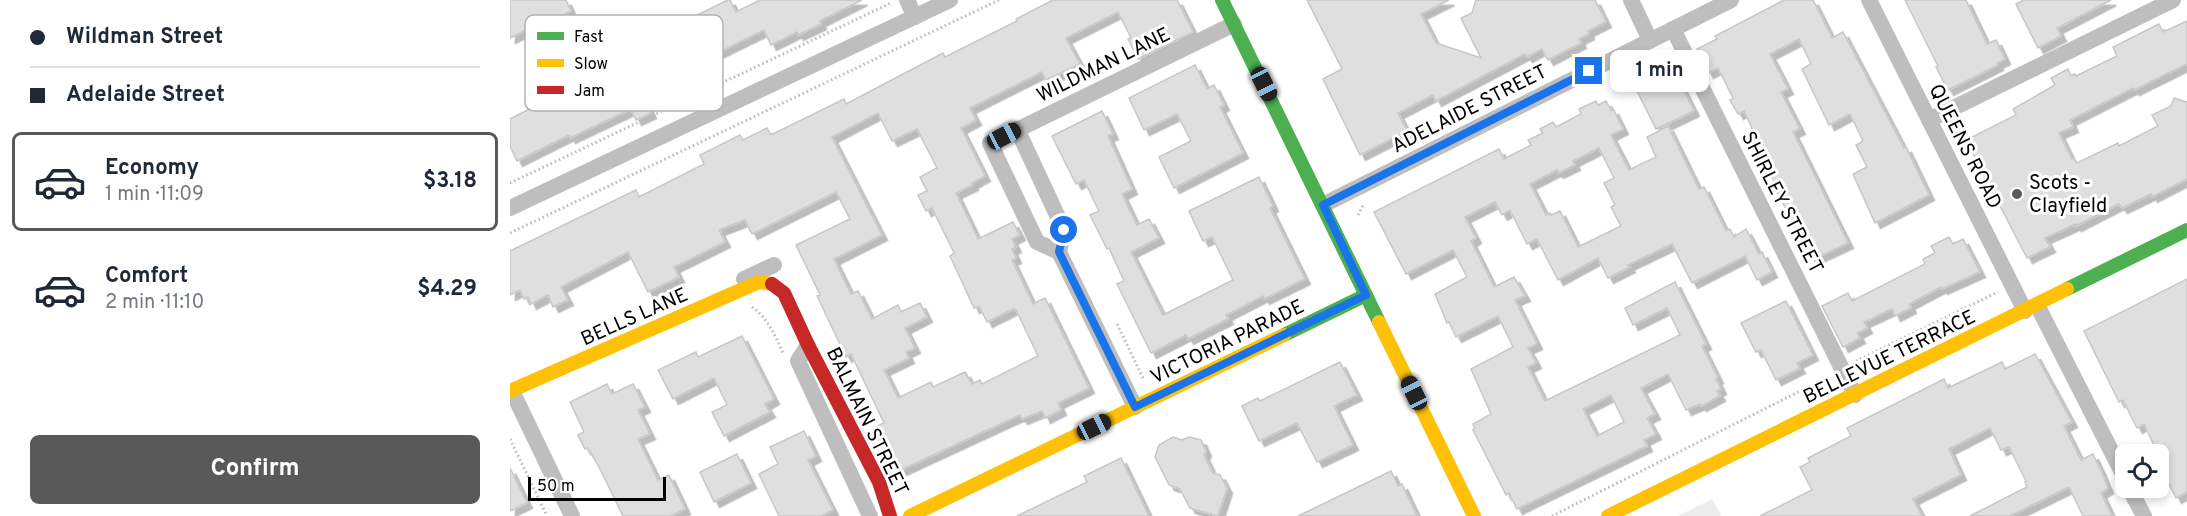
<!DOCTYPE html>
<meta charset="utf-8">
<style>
body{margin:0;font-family:Overpass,sans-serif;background:#f6f6f7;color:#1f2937;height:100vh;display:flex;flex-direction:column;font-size:22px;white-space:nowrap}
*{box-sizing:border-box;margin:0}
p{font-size:20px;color:#747a83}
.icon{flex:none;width:33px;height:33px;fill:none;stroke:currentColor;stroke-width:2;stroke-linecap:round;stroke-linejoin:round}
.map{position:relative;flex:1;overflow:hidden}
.details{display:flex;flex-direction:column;background:#fff;width:510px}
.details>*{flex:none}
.guide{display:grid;align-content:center;height:132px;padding:0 30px;background:#fff}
.fabs{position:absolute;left:1605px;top:444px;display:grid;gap:12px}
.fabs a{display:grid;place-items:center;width:54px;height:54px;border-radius:9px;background:#fff;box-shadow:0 3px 9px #0003;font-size:30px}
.scale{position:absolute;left:18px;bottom:15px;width:138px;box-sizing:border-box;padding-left:6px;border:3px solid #000;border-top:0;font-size:16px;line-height:21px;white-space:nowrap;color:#000;-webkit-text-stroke:4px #fff;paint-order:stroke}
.end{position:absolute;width:27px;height:27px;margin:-14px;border:8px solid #1a73e8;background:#fff;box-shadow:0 0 0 3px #fff}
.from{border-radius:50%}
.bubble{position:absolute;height:42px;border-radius:9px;background:#fff;box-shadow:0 3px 9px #0003;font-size:20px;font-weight:700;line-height:42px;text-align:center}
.car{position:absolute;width:18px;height:36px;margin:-18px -9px;border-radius:8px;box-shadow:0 0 4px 2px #0007;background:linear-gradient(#222 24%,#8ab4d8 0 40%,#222 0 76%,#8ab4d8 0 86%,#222 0)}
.guide b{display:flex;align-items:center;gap:21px;height:57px;font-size:22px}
.guide b+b{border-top:2px solid #e0e1e3}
.guide i{width:15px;height:15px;background:#1f2937}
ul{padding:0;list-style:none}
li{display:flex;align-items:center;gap:18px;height:99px;margin:0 12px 9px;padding:0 18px;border:3px solid transparent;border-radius:9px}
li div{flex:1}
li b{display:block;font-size:22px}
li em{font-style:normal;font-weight:700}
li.selected{border-color:#595959}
li>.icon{width:54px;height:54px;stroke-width:1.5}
.button{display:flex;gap:12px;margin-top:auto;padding:12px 30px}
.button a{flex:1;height:69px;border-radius:9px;background:#595959;color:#fff;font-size:24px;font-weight:700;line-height:69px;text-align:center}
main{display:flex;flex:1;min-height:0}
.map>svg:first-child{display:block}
.green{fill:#ececec}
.building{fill:#dfdfdf;stroke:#c7c7c7;stroke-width:1.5;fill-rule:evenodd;filter:url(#shadow)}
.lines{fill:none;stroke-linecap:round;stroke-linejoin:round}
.path{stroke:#b9b9b9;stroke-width:3;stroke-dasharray:1.5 3;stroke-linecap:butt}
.street{stroke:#bebebe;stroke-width:16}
.fast{stroke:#4caf50;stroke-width:14}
.slow{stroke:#ffc107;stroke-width:14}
.jam{stroke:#c62828;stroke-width:14}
.route{stroke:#1a73e8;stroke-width:8}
.poi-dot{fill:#595959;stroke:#fff;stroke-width:2}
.labels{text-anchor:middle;stroke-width:6;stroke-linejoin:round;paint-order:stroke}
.street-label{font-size:20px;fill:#000;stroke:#fff}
.poi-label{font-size:20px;fill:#000;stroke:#fff;text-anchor:start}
.key{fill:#fff;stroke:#b2b2b2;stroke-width:1.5}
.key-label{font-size:16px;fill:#000}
</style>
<main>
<section class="details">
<div class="guide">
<b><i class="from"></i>Wildman Street</b>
<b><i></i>Adelaide Street</b>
</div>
<ul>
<li class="selected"><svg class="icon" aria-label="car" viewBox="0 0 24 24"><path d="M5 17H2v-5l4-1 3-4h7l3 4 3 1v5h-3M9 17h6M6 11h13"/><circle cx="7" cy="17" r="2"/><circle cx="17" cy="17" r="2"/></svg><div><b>Economy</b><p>1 min · 11:09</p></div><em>$3.18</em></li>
<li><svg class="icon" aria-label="car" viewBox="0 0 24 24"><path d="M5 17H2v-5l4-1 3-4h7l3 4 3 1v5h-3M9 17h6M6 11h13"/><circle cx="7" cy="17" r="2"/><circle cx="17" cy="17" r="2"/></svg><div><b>Comfort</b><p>2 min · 11:10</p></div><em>$4.29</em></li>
</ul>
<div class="button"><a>Confirm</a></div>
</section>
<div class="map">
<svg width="1677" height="516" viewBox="0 0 1677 516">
<defs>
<filter id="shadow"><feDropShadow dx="5.5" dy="5.5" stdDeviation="0" flood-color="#0004"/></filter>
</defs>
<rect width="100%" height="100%" fill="#fff"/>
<!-- green -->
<path class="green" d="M 1202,499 L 1211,516 L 1168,516 Z"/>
<!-- building -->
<g class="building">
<path d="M 0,0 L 56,0 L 61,11 L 37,23 L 36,20 L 0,38 Z"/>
<path d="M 218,0 L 220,0 L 226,12 L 250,0 L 352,0 L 310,21 L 311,24 L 288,35 L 287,32 L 261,45 L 254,30 L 148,82 L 153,92 L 135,101 L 141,113 L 126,120 L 121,109 L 60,138 L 59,135 L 7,161 L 0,146 L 0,119 L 37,100 L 28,79 L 50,68 L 56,81 L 103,58 L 97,47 L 120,35 L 125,45 Z"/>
<path d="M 543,0 L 667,0 L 683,32 L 628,59 L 618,39 L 621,38 L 608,12 L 556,38 L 570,64 L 536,80 L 532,72 L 460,108 L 466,120 L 451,128 L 475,176 L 462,183 L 463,185 L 446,193 L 468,239 L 503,222 L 510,235 L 502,239 L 506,247 L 502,249 L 506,258 L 502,260 L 523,304 L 535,298 L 579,388 L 548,403 L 551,410 L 535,418 L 532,411 L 512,419 L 510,415 L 391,470 L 388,464 L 382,466 L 363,428 L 374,423 L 341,354 L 336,357 L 307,296 L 310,295 L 286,245 L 340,219 L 326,192 L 242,234 L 235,220 L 209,230 L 215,242 L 164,267 L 169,277 L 138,292 L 118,252 L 51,287 L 58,300 L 43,307 L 38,295 L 21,304 L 18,297 L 14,299 L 10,290 L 0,295 L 0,251 L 126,190 L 129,197 L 194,164 L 190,155 L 230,135 L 233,140 L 257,128 L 261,135 L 334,99 L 336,104 L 433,53 L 435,57 L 507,21 L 506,19 ZM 368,113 L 382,141 L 407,129 L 427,168 L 410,177 L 417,191 L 408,195 L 416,211 L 422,208 L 444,253 L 440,256 L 464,308 L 469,306 L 477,322 L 503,309 L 506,310 L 528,356 L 472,384 L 470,380 L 462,384 L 455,372 L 423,387 L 421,382 L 388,398 L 374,370 L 399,358 L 396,352 L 405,348 L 395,328 L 417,317 L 410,303 L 391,312 L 388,305 L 362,319 L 348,291 L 341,294 L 324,259 L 372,235 L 322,137 Z"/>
<path d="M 797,0 L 939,0 L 911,14 L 926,43 L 971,58 L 951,18 L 962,13 L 966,0 L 1085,0 L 1096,22 L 1078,31 L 1079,34 L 1069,39 L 1071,43 L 1038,60 L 1032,49 L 1017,57 L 1015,54 L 926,101 L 923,95 L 888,113 L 897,131 L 850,155 L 813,79 L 832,69 Z"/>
<path d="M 1274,0 L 1303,0 L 1322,38 L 1333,32 L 1394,148 L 1396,147 L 1419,195 L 1365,223 L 1343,174 L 1357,167 L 1346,145 L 1353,141 L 1340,114 L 1319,125 L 1292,69 L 1301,64 L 1289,39 L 1260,54 L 1278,89 L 1271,92 L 1290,129 L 1283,132 L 1338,243 L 1308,257 L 1306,253 L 1300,256 L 1285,228 L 1264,185 L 1266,185 L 1242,139 L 1246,137 L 1234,111 L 1228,114 L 1220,100 L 1223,98 L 1208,68 L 1198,73 L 1187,49 L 1207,39 L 1205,36 Z"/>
<path d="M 1395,0 L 1456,0 L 1477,44 L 1486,40 L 1495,59 L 1487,63 L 1488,65 L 1438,90 L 1426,67 L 1428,66 Z"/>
<path d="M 1514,0 L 1601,0 L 1547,28 L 1551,36 L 1528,48 L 1506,4 Z"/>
<path d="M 1677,21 L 1677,64 L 1624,90 L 1623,88 L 1560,120 L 1563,127 L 1549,133 L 1562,159 L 1564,159 L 1567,163 L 1608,143 L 1609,146 L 1648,126 L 1642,115 L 1661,106 L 1664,98 L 1677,102 L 1677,179 L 1642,197 L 1641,194 L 1612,208 L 1609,204 L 1566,226 L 1566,224 L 1535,238 L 1540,247 L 1517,258 L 1456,140 L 1506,115 L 1503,109 L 1545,85 L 1541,78 L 1558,69 L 1561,76 L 1565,74 L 1566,76 L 1607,56 L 1603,47 L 1649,24 L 1653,32 Z"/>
<path d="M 685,65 L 697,89 L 704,85 L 714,105 L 710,107 L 733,153 L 664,188 L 649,157 L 681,141 L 667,114 L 634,130 L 619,98 Z"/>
<path d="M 1148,70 L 1150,73 L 1156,70 L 1164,86 L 1170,83 L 1184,111 L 1146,129 L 1123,83 Z"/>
<path d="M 1086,101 L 1088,105 L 1096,101 L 1101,110 L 1103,109 L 1113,129 L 1101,135 L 1119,170 L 1146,157 L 1137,137 L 1158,126 L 1189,189 L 1194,187 L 1216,231 L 1220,229 L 1224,237 L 1236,229 L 1249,254 L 1252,252 L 1262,272 L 1247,280 L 1235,256 L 1182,283 L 1162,244 L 1118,265 L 1120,267 L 1098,278 L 1088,258 L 1048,280 L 1027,239 L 1017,244 L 1000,210 L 992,215 L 985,202 L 955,217 L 966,238 L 961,241 L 984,287 L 1004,277 L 1015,296 L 1005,300 L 1027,344 L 1018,348 L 1026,363 L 1018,367 L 1035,401 L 1170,335 L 1157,308 L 1123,325 L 1115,308 L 1165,282 L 1196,344 L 1192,346 L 1208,378 L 1206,379 L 1211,389 L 1207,391 L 1210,396 L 1191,406 L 1190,404 L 1176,410 L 1158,374 L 1131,388 L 1145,414 L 1137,418 L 1146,434 L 1134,440 L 1137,446 L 1007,509 L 999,493 L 996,495 L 963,430 L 965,428 L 963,424 L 981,414 L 961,369 L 1003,347 L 988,316 L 946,337 L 939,322 L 937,323 L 925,294 L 957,277 L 943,250 L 896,274 L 864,212 L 989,149 L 994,159 L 1021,145 L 1018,140 L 1033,133 L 1030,129 L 1043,122 L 1046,127 L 1071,114 L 1069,109 ZM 1089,148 L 1104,178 L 1094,183 L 1105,205 L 1101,207 L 1111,226 L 1068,247 L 1050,211 L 1041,215 L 1040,213 L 1036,215 L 1020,184 L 1047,170 L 1048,173 L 1065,165 L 1063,161 ZM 1101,395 L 1114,422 L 1087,436 L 1073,409 Z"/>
<path d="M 592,111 L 603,134 L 598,136 L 622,189 L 612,194 L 627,225 L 639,219 L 649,238 L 621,252 L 653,315 L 723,280 L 702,237 L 693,241 L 679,211 L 749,177 L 763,206 L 760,208 L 795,279 L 754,299 L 753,296 L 716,315 L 718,319 L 678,339 L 676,335 L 641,353 L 607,284 L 614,281 L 599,248 L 597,249 L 580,215 L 589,211 L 574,180 L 566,184 L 542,136 Z"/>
<path d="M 1439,237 L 1443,244 L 1453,239 L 1470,272 L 1432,289 L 1431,287 L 1399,304 L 1401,308 L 1385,316 L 1382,309 L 1354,322 L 1357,328 L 1347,333 L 1350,338 L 1333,347 L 1312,306 L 1338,293 L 1342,301 L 1415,264 L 1413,259 L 1425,253 L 1421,246 Z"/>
<path d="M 1677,279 L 1677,492 L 1666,498 L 1654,474 L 1648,477 L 1648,454 L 1634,424 L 1627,428 L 1613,400 L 1609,402 L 1574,331 Z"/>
<path d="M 1276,301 L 1303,355 L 1287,363 L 1290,368 L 1266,380 L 1251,350 L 1246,352 L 1231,323 Z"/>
<path d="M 232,336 L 264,399 L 255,404 L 260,412 L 214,436 L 202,412 L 217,405 L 204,378 L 163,399 L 148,370 L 186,352 L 188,357 Z"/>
<path d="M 1525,354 L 1562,422 L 1554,426 L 1571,460 L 1583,454 L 1591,471 L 1598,488 L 1591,493 L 1602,516 L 1573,516 L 1559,487 L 1500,516 L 1460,516 L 1517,487 L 1515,482 L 1516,481 L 1499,447 L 1491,450 L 1480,428 L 1439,449 L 1451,475 L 1403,499 L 1412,516 L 1250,516 L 1302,490 L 1290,467 L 1300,462 L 1298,458 L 1341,436 L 1337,428 L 1434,379 L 1438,388 L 1492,362 L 1495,369 Z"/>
<path d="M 830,362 L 847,395 L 824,406 L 843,445 L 807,462 L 787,423 L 749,441 L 732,406 L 748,398 L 750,401 Z"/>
<path d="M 97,384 L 102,394 L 123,384 L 135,407 L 128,410 L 140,434 L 128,439 L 148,480 L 159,475 L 175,509 L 161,516 L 113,516 L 91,471 L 78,448 L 75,449 L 68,435 L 74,432 L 60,402 Z"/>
<path d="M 294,431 L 306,456 L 298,460 L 323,510 L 311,516 L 269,516 L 249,474 L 268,464 L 260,447 Z"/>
<path d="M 663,437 L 672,440 L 679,437 L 691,440 L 696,451 L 694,455 L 703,473 L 710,475 L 717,488 L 708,516 L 680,508 L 670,489 L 659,485 L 645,457 L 649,445 Z"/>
<path d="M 227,454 L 241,483 L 204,502 L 190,472 Z"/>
<path d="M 611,458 L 639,516 L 507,516 L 577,482 L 574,476 Z"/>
<path d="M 0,468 L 17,503 L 0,511 Z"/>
<path d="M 881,471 L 888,486 L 892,484 L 907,516 L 788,516 Z"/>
</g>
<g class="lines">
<!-- path -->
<g class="path">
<path d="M 0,183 L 381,3"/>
<path d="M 848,215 L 854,204"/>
<path d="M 0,233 L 489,0"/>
<path d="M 242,307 C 258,318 265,336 273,353"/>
<path d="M 607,324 L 634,380"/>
<path d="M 1346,361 L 1488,292"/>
<path d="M 0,439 L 37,516"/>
<path d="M 1042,516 L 1316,378"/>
</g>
<!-- street -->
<g class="street">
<path d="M 397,0 L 405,17"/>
<path d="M 1121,0 L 1140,40"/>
<path d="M 1359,0 L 1515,311"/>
<path d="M 1163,29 L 1345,395"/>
<path d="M 1419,120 L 1663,0"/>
<path d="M 507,129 L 554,230 L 549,252 L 625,407"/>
<path d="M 813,205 L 1221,0"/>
<path d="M 0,208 L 440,0"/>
<path d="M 549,252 L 527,242 L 480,143 L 724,24"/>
<path d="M 234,279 L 264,265"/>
<path d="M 1527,305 L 1616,480"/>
<path d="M 298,345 L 288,361 L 360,516"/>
<path d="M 2,391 L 62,516"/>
<path d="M 1619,488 L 1634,516"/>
</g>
<!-- fast -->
<g class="fast">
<path d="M 712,0 L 869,322"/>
<path d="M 1557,289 L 1677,230"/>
<path d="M 774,335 L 856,295"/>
</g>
<!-- slow -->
<g class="slow">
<path d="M 869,322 L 964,516"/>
<path d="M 0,391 L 249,282 L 262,284"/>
<path d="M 400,516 L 774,335"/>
<path d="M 1098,516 L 1557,289"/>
</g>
<!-- jam -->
<path class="jam" d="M 262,284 L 274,293 L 298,345 L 369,482 L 380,516"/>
</g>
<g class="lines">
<!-- route -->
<path class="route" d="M 554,230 L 549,252 L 625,407 L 856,295 L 813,205 L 1079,71"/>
</g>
<!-- markers -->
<circle class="poi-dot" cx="1507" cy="194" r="6"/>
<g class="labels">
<!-- street labels -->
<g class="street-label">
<text transform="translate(593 64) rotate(-26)" y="7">WILDMAN LANE</text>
<text transform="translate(959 108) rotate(-27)" y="7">ADELAIDE STREET</text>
<text transform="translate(1456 146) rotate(63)" y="7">QUEENS ROAD</text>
<text transform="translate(1273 202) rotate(63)" y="7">SHIRLEY STREET</text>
<text transform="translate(124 316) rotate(-24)" y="7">BELLS LANE</text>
<text transform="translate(717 341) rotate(-26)" y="7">VICTORIA PARADE</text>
<text transform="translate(1379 356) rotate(-26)" y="7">BELLEVUE TERRACE</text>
<text transform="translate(358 421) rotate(64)" y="7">BALMAIN STREET</text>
</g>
<!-- poi labels -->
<g class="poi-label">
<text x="1519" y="189">Scots -<tspan x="1519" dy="23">Clayfield</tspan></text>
</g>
</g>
<!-- legend -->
<rect x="15" y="15" width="198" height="96" rx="9" class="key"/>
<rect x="27" y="32" width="27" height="8" fill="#4caf50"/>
<rect x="27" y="59" width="27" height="8" fill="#ffc107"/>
<rect x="27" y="86" width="27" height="8" fill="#c62828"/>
<g class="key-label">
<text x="64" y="42">Fast</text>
<text x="64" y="69">Slow</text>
<text x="64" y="96">Jam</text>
</g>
</svg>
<div class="fabs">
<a><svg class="icon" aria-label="locate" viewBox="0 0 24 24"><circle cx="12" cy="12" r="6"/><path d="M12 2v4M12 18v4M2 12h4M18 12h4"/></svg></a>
</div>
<div class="scale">50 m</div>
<i class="end from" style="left:554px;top:230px"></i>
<i class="end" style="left:1079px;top:71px"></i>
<div class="bubble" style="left:1100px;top:50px;width:99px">1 min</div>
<i class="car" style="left:754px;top:84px;rotate:154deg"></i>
<i class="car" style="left:494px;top:136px;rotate:62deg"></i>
<i class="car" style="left:904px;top:393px;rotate:334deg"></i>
<i class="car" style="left:584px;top:427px;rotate:64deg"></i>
</div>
</main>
